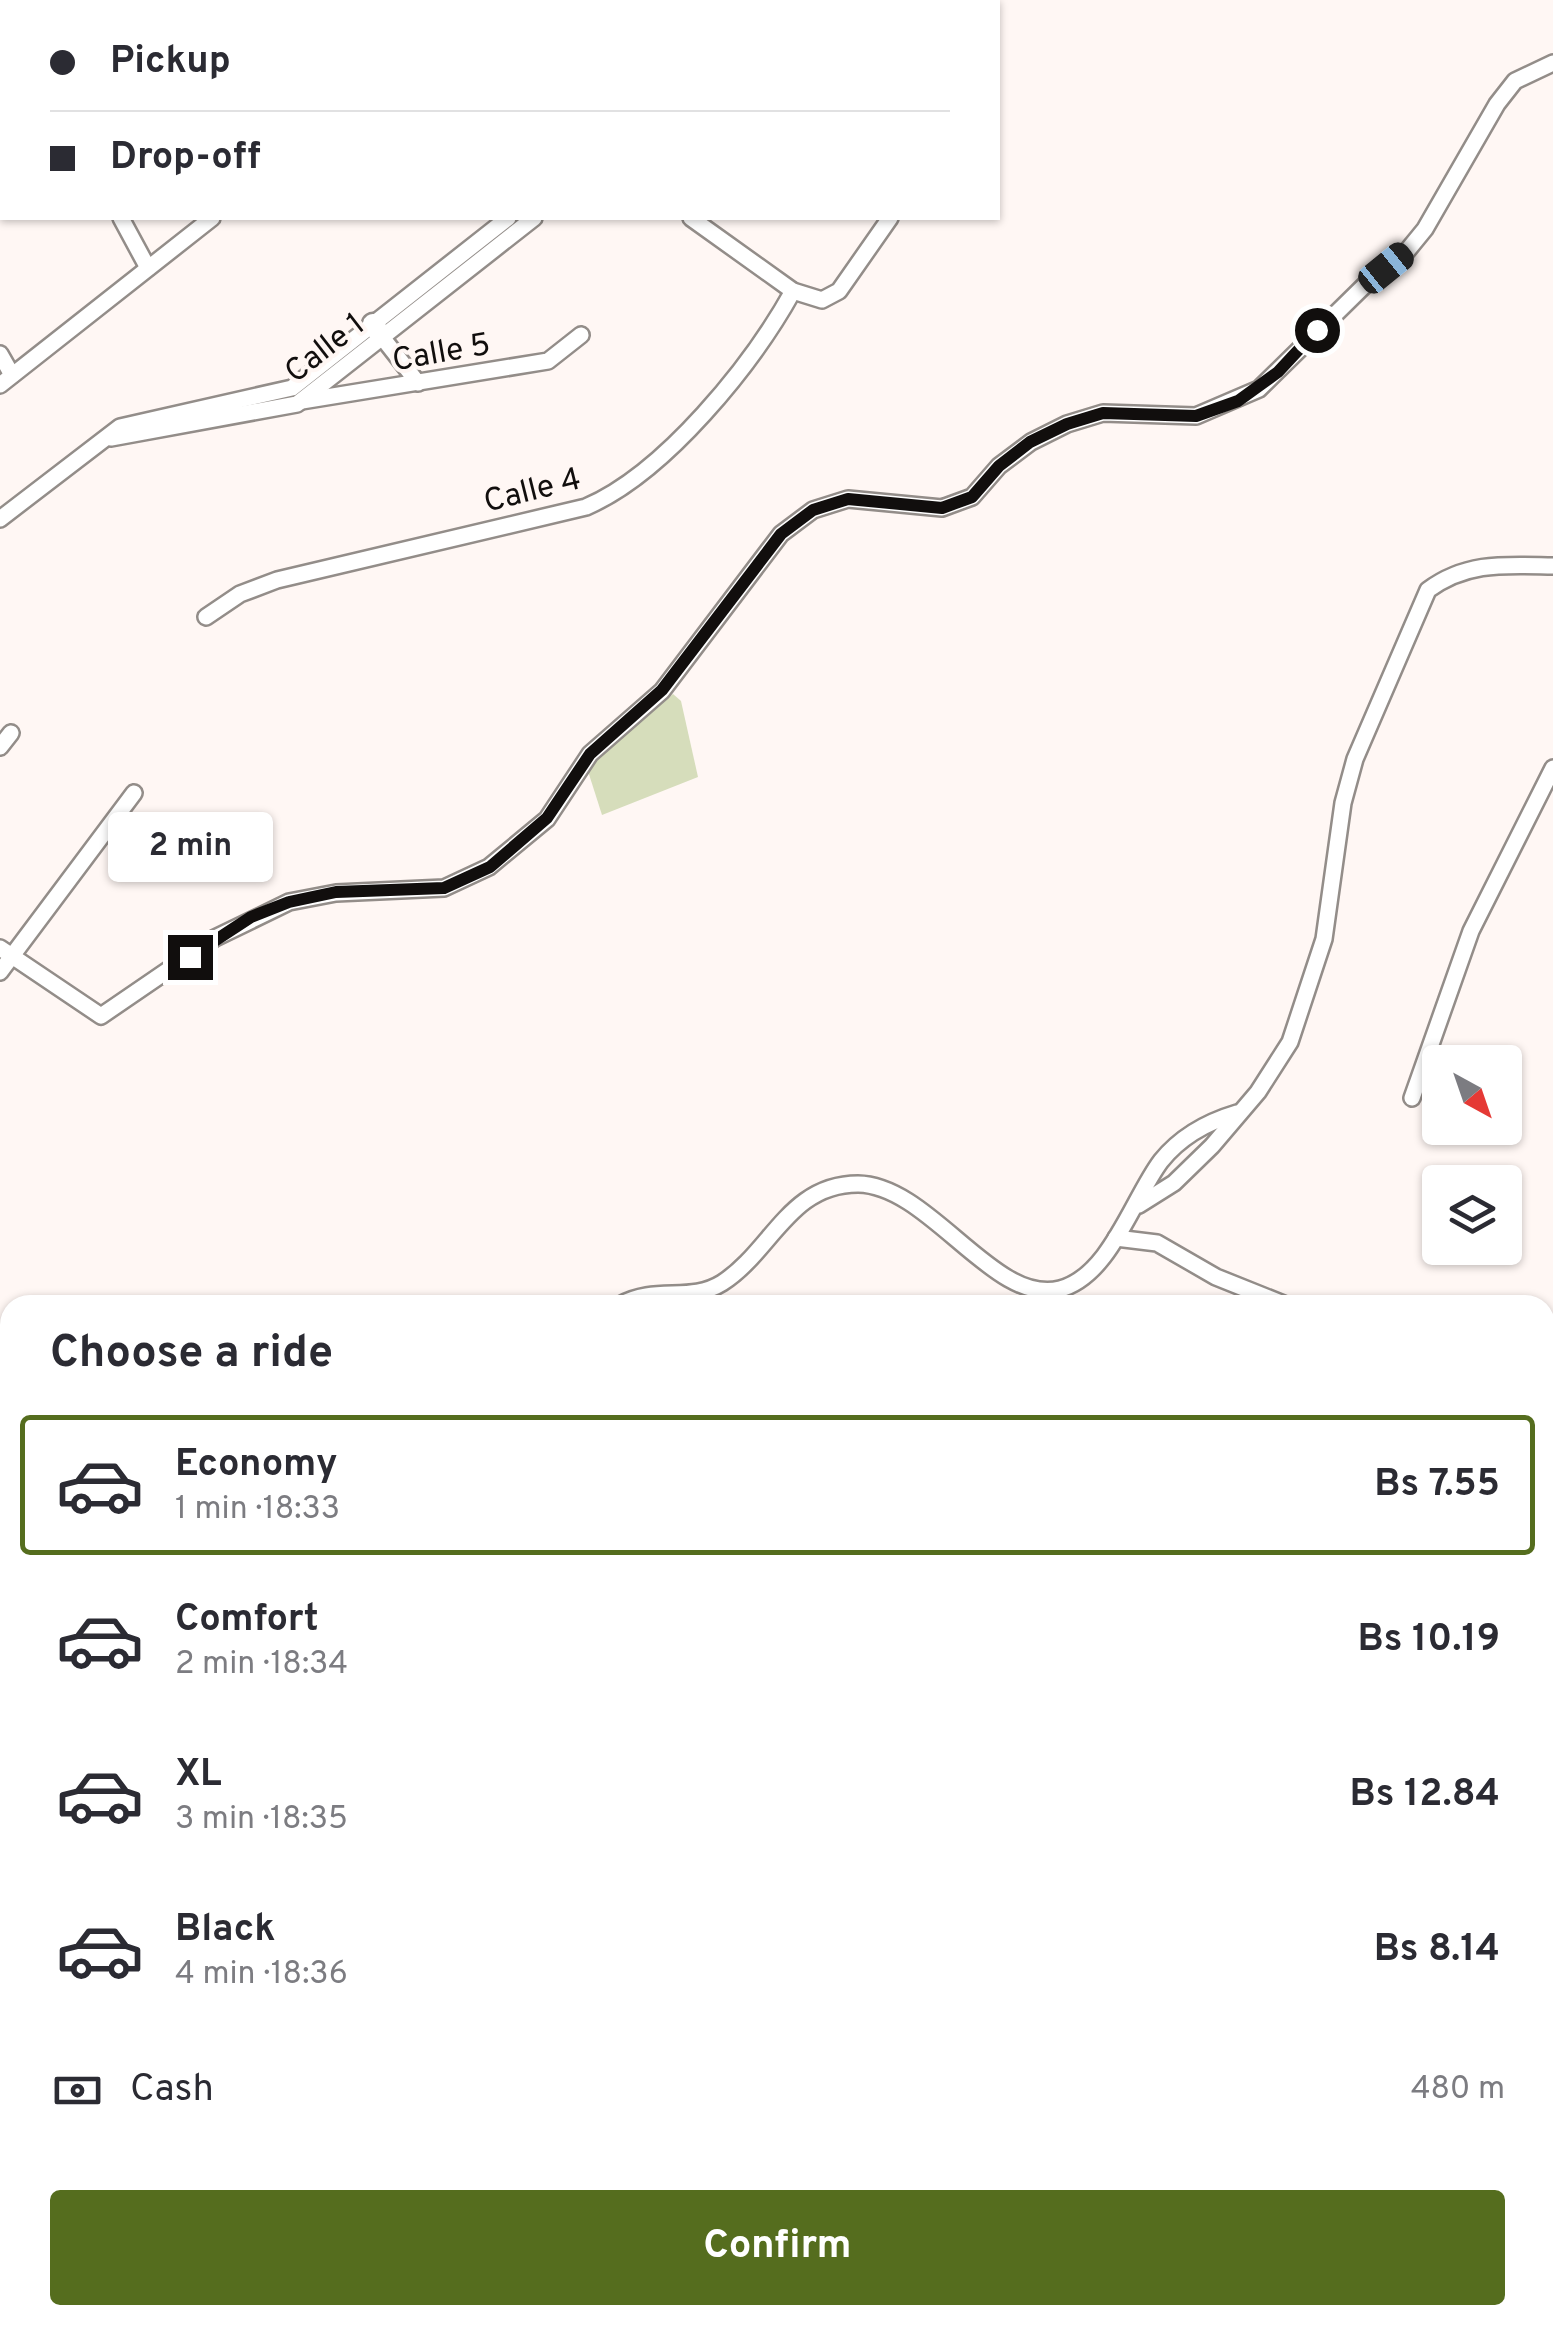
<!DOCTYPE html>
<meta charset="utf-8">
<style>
body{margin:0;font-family:Overpass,sans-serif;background:#f7f7f7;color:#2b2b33;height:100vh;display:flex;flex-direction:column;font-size:38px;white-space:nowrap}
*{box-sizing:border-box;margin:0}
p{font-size:32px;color:#7c7c81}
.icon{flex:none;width:55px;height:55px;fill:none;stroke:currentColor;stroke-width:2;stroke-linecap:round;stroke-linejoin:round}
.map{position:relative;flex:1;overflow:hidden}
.drawer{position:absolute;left:0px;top:1295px;width:1555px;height:1030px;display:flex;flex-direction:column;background:#fff;border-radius:30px 30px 0 0;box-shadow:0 2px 8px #0004}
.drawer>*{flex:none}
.top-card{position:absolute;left:0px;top:0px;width:1000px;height:220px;box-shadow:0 2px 8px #0004;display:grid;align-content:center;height:220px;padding:0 50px;background:#fff}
.needle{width:65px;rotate:140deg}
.tools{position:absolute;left:1422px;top:1045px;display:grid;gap:20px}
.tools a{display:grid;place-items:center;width:100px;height:100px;border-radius:10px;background:#fff;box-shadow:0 2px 8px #0004;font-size:50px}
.end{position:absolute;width:45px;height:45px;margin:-22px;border:12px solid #110e0d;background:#fff;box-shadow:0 0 0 5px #fff}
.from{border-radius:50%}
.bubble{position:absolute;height:70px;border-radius:10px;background:#fff;box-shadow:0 2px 8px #0004;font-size:32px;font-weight:700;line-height:70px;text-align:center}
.car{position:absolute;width:30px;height:60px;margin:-30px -15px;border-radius:12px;box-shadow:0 0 8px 2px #0007;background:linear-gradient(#222 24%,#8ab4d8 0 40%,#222 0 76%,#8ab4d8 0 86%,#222 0)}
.top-card b{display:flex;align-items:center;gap:35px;height:95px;font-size:38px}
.top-card b+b{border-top:2px solid #e1e1e2}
.top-card i{width:25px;height:25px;background:#2b2b33}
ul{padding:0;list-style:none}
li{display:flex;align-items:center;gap:30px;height:140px;margin:0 20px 15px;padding:0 30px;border:5px solid transparent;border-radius:10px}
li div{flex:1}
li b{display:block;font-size:38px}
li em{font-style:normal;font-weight:700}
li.selected{border-color:#556d1e}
li>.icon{width:90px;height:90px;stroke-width:1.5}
h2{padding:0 50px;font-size:45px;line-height:120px}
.pay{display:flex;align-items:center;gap:25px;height:110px;padding:0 50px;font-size:38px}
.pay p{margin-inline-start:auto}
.primary-button{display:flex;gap:20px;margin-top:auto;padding:20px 50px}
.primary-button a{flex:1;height:115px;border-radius:10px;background:#556d1e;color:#fff;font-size:40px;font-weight:700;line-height:115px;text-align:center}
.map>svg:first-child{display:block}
.green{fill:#d6ddbb}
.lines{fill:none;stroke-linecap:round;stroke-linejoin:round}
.stream{stroke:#527a7e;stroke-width:6}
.river{stroke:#6ea9af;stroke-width:35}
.street-casing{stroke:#938d89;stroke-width:20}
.secondary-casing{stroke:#938d89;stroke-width:25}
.path{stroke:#817b79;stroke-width:4;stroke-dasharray:8 8;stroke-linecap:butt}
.street{stroke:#fff;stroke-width:15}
.secondary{stroke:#fff;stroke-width:20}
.route{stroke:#110e0d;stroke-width:12}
.labels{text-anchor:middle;stroke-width:8;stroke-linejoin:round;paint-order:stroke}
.street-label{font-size:32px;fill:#110e0d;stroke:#fff7f4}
</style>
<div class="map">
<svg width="1553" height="2325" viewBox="0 0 1553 2325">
<rect width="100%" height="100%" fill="#fff7f4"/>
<!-- green -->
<path class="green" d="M 673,694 L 681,701 L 698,777 L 602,815 L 587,768 Z"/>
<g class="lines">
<!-- stream -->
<g class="stream">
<path d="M 1169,2315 L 1171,2325"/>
<path d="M 1425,2315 L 1429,2325"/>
<path d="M 818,2325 L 818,2315"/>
</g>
<!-- river -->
<path class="river" d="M 1545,1745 L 1553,1744"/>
<!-- street casing -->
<g class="street-casing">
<g id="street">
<path d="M 3,0 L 4,2"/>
<path d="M 199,0 L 200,2"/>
<path d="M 394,0 L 396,2"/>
<path d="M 515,0 L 517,2"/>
<path d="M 735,0 L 739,2"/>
<path d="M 948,0 L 951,2"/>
<path d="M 130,2 L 135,0"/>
<path d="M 678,2 L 679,0"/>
<path d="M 0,73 L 2,71"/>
<path d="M 121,218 L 148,268"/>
<path d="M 691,218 L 793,291 L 822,300 L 839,291 L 890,218"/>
<path d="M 382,337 L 418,383"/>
<path d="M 0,354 L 12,375"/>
<path d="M 0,385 L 212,218"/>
<path d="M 302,401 L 548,361 L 581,335"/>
<path d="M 111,438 L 297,404 L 534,218"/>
<path d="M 0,519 L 120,427 L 292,388 L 508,218"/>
<path d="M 206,617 L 240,594 L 277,580 L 586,507 C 665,473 752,365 793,291"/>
<path d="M 0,747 L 11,733"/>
<path d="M 0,948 L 101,1016 L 215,938 L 289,902 L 336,893 L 444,888 L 489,867 L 547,819 L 590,754 L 662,691 L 781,534 L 813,510 L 848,499 L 942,508 L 972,497 L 999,466 L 1031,442 L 1067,424 L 1103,413 L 1196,416 L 1259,389 L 1366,284 L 1407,251 L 1425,229 L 1497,104 L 1515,81 L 1553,63"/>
<path d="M 0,972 L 134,793"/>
<path d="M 1412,1098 L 1471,931 L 1553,768"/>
<path d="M 1139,1205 L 1174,1183 L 1212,1146 L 1258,1092 L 1290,1042 L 1324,939 L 1343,803 L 1355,759 L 1428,590 C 1467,561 1506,565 1553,566"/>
<path d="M 1116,1238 L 1157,1243 L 1216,1277 L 1286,1305"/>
<path d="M 620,1305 C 656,1285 690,1303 722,1283 C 772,1251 789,1184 858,1184 C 930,1185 994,1306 1060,1289 C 1110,1276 1133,1198 1161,1161 C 1181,1136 1207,1122 1237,1113"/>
<path d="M 1545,1560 L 1553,1565"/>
<path d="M 0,1606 L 10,1595"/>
<path d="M 0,1722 L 10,1707"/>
<path d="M 0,1922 L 10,1919"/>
<path d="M 0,1951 L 10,1947"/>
<path d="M 0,2025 L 10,2034"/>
<path d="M 306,2325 L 316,2315"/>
</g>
</g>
<!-- secondary casing -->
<g class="secondary-casing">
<path id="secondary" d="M 373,324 L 382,337"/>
</g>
<!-- path -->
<g class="path">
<path d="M 100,0 L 101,2"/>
<path d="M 44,2 L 45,0"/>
<path d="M 104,2 L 109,0"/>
</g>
<!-- street -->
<use href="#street" class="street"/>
<!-- secondary -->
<use href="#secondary" class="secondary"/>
</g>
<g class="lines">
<!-- route -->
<path class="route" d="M 190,957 L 251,917 L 289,902 L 336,892 L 444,888 L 490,867 L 547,818 L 590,754 L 662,690 L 781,534 L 813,510 L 848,499 L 942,508 L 972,497 L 999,466 L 1030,442 L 1067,424 L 1103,413 L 1196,416 L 1238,401 L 1278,372 L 1317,330"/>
</g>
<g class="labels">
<!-- street labels -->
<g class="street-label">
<text transform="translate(324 347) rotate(-38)" y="11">Calle 1</text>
<text transform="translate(441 351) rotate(-10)" y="11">Calle 5</text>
<text transform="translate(532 489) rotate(-14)" y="11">Calle 4</text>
</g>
</g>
</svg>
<div class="tools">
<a><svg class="needle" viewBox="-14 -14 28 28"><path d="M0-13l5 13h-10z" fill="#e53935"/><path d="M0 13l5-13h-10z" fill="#7c7c81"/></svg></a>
<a><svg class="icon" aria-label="layers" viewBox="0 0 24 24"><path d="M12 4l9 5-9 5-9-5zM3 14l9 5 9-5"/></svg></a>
</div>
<i class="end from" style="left:1317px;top:330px"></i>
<i class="end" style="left:190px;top:957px"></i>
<div class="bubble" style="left:108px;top:812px;width:165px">2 min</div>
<i class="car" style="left:1386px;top:268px;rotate:51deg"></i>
<div class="top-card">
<b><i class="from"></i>Pickup</b>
<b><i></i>Drop-off</b>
</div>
<section class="drawer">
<h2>Choose a ride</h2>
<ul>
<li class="selected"><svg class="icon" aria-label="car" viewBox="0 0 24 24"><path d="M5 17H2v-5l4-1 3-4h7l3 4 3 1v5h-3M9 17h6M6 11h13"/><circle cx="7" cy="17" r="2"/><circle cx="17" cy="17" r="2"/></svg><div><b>Economy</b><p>1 min · 18:33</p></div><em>Bs 7.55</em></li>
<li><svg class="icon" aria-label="car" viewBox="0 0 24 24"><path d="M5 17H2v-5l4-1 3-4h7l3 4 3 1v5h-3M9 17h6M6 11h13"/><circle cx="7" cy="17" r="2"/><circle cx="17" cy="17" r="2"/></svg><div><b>Comfort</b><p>2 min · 18:34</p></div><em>Bs 10.19</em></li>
<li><svg class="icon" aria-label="car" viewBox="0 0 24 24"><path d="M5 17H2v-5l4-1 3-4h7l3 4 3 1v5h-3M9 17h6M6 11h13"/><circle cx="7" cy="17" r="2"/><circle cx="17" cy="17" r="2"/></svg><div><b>XL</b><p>3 min · 18:35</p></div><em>Bs 12.84</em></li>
<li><svg class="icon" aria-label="car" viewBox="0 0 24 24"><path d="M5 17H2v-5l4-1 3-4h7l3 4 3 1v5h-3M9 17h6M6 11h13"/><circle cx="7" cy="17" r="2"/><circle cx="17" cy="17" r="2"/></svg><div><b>Black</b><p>4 min · 18:36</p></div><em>Bs 8.14</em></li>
</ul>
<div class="pay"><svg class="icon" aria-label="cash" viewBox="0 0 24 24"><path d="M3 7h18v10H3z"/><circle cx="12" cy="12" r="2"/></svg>Cash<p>480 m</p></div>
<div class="primary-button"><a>Confirm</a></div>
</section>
</div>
